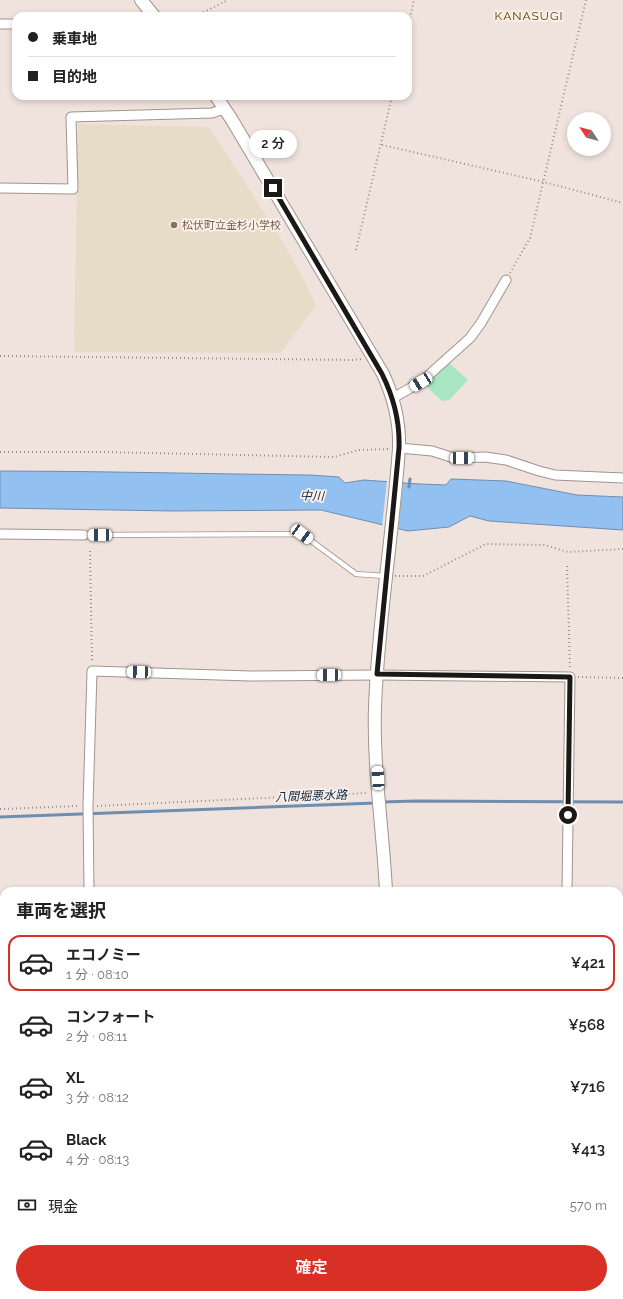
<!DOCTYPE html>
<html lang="ja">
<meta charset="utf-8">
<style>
body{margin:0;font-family:Raleway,"Noto Sans JP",sans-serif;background:#f2f2f2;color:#222;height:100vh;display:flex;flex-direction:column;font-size:15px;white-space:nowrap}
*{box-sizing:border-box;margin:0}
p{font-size:13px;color:#767676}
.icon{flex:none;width:22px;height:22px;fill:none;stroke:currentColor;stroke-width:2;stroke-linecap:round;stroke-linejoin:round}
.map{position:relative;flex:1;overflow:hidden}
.drawer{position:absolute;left:0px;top:887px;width:623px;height:412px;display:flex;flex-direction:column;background:#fff;border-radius:12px 12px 0 0;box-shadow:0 2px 6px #0003}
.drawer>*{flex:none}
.hud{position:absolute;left:12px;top:12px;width:400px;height:88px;border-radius:12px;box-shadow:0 2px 6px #0003;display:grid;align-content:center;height:88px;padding:0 16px;background:#fff}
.needle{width:26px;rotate:306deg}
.tools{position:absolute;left:567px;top:112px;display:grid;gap:8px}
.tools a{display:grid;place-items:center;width:44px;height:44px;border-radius:50%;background:#fff;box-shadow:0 2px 6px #0003;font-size:20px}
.end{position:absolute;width:18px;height:18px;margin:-9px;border:5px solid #1c1816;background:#fff;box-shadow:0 0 0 2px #fff}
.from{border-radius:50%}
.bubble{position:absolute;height:28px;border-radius:14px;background:#fff;box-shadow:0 2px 6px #0003;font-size:13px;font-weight:600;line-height:28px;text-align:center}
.car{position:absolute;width:12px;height:24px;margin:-12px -6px;border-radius:5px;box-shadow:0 0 3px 1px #0007;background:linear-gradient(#fff 24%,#345 0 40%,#fff 0 76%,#345 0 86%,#fff 0)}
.hud b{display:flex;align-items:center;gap:14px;height:38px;font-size:15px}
.hud b+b{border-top:1px solid #e0e0e0}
.hud i{width:10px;height:10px;background:#222}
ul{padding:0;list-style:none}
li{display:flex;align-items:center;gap:12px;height:56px;margin:0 8px 6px;padding:0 8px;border:2px solid transparent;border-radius:12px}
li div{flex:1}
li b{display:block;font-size:15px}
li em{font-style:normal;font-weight:600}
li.on{border-color:#d93025}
li>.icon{width:36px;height:36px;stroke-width:1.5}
h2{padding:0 16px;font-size:18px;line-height:48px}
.pay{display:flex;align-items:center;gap:10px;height:44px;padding:0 16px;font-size:15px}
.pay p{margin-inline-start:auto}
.cta{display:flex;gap:8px;margin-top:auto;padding:8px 16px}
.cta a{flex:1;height:46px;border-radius:24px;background:#d93025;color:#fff;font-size:16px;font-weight:600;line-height:46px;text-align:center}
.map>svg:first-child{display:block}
.education{fill:#e6dcc7}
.green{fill:#a7e5c3}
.water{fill:#92c0f0;stroke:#6f8eaf}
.pier{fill:#f0e3dd}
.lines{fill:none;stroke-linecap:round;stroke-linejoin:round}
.stream{stroke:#6f8eaf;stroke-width:3}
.lane-casing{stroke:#a0948e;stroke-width:6}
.street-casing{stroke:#a0948e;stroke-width:11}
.secondary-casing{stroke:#a0948e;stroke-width:14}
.path{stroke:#968d89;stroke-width:2;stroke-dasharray:1 3;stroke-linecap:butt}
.lane{stroke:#fff;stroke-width:4.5}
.street{stroke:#fff;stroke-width:9}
.secondary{stroke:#fff;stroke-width:12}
.route{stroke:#1c1816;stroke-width:5}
.education-dot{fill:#8d6e63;stroke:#fef1ea;stroke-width:1.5}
.labels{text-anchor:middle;stroke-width:3.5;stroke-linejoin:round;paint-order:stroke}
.education-label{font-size:11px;fill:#785e54;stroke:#fef1ea;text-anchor:start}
.neighbourhood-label{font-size:12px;letter-spacing:1px;fill:#593c00;stroke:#fef1ea}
.water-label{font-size:12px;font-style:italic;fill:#0a2b4a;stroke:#fef1ea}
</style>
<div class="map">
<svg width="623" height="1299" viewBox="0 0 623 1299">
<rect width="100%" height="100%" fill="#f0e3dd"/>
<!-- education -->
<path class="education" d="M 78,124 L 209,127 L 283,242 L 305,282 L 316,305 L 281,353 L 74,352 Z"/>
<!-- green -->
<path class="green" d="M 449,363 L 468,380 L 449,400 L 442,401 L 425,385 Z"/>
<!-- water -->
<path class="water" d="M 0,471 C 103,471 206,474 310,475 L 339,477 L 345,483 L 364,480 L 419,484 L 446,485 L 451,479 L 506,481 L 577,495 L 623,497 L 623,530 L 489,521 L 470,516 L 449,527 L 408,531 L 321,510 L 172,511 L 0,508 Z"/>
<!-- pier -->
<path class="pier" d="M 387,480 L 403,481 L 398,531 L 382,527 Z"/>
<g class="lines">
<!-- stream -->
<g class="stream">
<path d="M 409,487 L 410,479"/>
<path d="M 382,802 L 416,801 L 623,802"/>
<path d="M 0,817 L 376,803"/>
</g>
<!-- lane casing -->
<g class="lane-casing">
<path id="lane" d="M 84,535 L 302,534 L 356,574 L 385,576"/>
</g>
<!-- street casing -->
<g class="street-casing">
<g id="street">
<path d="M 0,24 L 16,24"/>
<path d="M 0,188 L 73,189 L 71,117 L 212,113 L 224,109"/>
<path d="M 393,398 L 421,382 L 470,338 L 481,323 L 506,280"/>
<path d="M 399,448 L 432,451 L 454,458 L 485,457 L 506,460 L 539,471 L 555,475 L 623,478"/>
<path d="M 0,534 L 84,535"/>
<path d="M 89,891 L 88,806 L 92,671 L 250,676 L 377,675 L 570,677 L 567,891"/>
<path d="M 619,1169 L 623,1169"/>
<path d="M 0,1172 L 4,1175"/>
<path d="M 416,1295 L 416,1299"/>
<path d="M 87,1299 L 87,1295"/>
<path d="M 244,1299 L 244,1295"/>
<path d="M 563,1299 L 563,1295"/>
</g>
</g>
<!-- secondary casing -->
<g class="secondary-casing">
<g id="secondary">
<path d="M 141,0 L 154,16"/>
<path d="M 216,96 L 232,120 L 383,374 C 394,398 400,421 399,448 C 393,535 378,621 375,707 C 373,768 383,830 386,891"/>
</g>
</g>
<!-- path -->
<g class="path">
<path d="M 196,16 L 228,0"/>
<path d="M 408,26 L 414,0"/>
<path d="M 382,145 L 544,182 L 623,203"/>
<path d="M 356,250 L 392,96"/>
<path d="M 510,273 L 530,238 L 586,0"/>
<path d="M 0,356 L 352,360 L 362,359"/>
<path d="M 0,452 L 102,452 L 334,457 L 359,450 L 388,449"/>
<path d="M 90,551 L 92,663"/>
<path d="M 567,566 L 570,669"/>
<path d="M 395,576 L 423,576 L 486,544 L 545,545 L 568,552 L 623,549"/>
<path d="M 578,677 L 623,678"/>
<path d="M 97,806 L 368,793"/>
<path d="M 0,809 L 79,806"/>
<path d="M 619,961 L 623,961"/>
<path d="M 0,976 L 4,979"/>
<path d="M 619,1071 L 623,1071"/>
<path d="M 0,1119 L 4,1114"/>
</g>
<!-- lane -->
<use href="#lane" class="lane"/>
<!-- street -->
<use href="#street" class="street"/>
<!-- secondary -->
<use href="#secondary" class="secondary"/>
</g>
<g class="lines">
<!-- route -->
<path class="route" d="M 273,188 L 382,374 C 394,398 400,421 399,448 L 377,674 L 570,677 L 568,815"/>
</g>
<!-- markers -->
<circle class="education-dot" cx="174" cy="225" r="4"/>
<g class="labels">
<!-- education labels -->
<g class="education-label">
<text x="182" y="229">松伏町立金杉小学校</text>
</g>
<!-- neighbourhood labels -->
<g class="neighbourhood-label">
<text x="529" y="20">KANASUGI</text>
</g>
<!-- water labels -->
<g class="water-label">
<text transform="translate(312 496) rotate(2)" y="4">中川</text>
<text transform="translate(311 796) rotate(-2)" y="4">八間堀悪水路</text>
</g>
</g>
</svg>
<div class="tools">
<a><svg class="needle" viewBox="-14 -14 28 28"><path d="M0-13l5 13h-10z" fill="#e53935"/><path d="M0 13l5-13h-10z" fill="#767676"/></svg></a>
</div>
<i class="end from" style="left:568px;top:815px"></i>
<i class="end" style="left:273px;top:188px"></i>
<div class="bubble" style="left:249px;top:130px;width:48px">2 分</div>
<i class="car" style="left:421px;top:382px;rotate:239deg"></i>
<i class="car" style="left:462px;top:458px;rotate:89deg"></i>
<i class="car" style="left:302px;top:534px;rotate:126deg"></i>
<i class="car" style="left:100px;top:535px;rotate:270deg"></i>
<i class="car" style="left:139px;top:672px;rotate:272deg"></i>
<i class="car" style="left:329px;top:675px;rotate:269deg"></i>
<i class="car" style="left:378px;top:778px;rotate:357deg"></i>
<div class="hud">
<b><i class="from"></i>乗車地</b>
<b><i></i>目的地</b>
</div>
<section class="drawer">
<h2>車両を選択</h2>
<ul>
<li class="on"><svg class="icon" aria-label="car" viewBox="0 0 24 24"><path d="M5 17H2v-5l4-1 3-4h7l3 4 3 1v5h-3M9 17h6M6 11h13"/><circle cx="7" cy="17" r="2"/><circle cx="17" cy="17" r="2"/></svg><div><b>エコノミー</b><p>1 分 · 08:10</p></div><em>¥421</em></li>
<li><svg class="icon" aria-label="car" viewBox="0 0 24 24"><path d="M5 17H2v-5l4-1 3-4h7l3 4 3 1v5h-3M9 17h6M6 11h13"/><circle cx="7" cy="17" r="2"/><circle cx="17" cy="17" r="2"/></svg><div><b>コンフォート</b><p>2 分 · 08:11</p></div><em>¥568</em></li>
<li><svg class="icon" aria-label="car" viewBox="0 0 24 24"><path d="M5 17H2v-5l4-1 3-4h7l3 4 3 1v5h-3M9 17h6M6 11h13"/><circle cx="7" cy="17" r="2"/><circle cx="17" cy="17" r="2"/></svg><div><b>XL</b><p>3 分 · 08:12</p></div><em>¥716</em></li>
<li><svg class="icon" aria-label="car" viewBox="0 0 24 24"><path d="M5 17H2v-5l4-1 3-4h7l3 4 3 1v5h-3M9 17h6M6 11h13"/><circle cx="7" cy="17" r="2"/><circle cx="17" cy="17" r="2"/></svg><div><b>Black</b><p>4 分 · 08:13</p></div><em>¥413</em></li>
</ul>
<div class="pay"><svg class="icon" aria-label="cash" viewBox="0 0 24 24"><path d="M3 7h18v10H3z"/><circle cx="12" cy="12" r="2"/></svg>現金<p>570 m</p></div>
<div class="cta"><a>確定</a></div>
</section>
</div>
